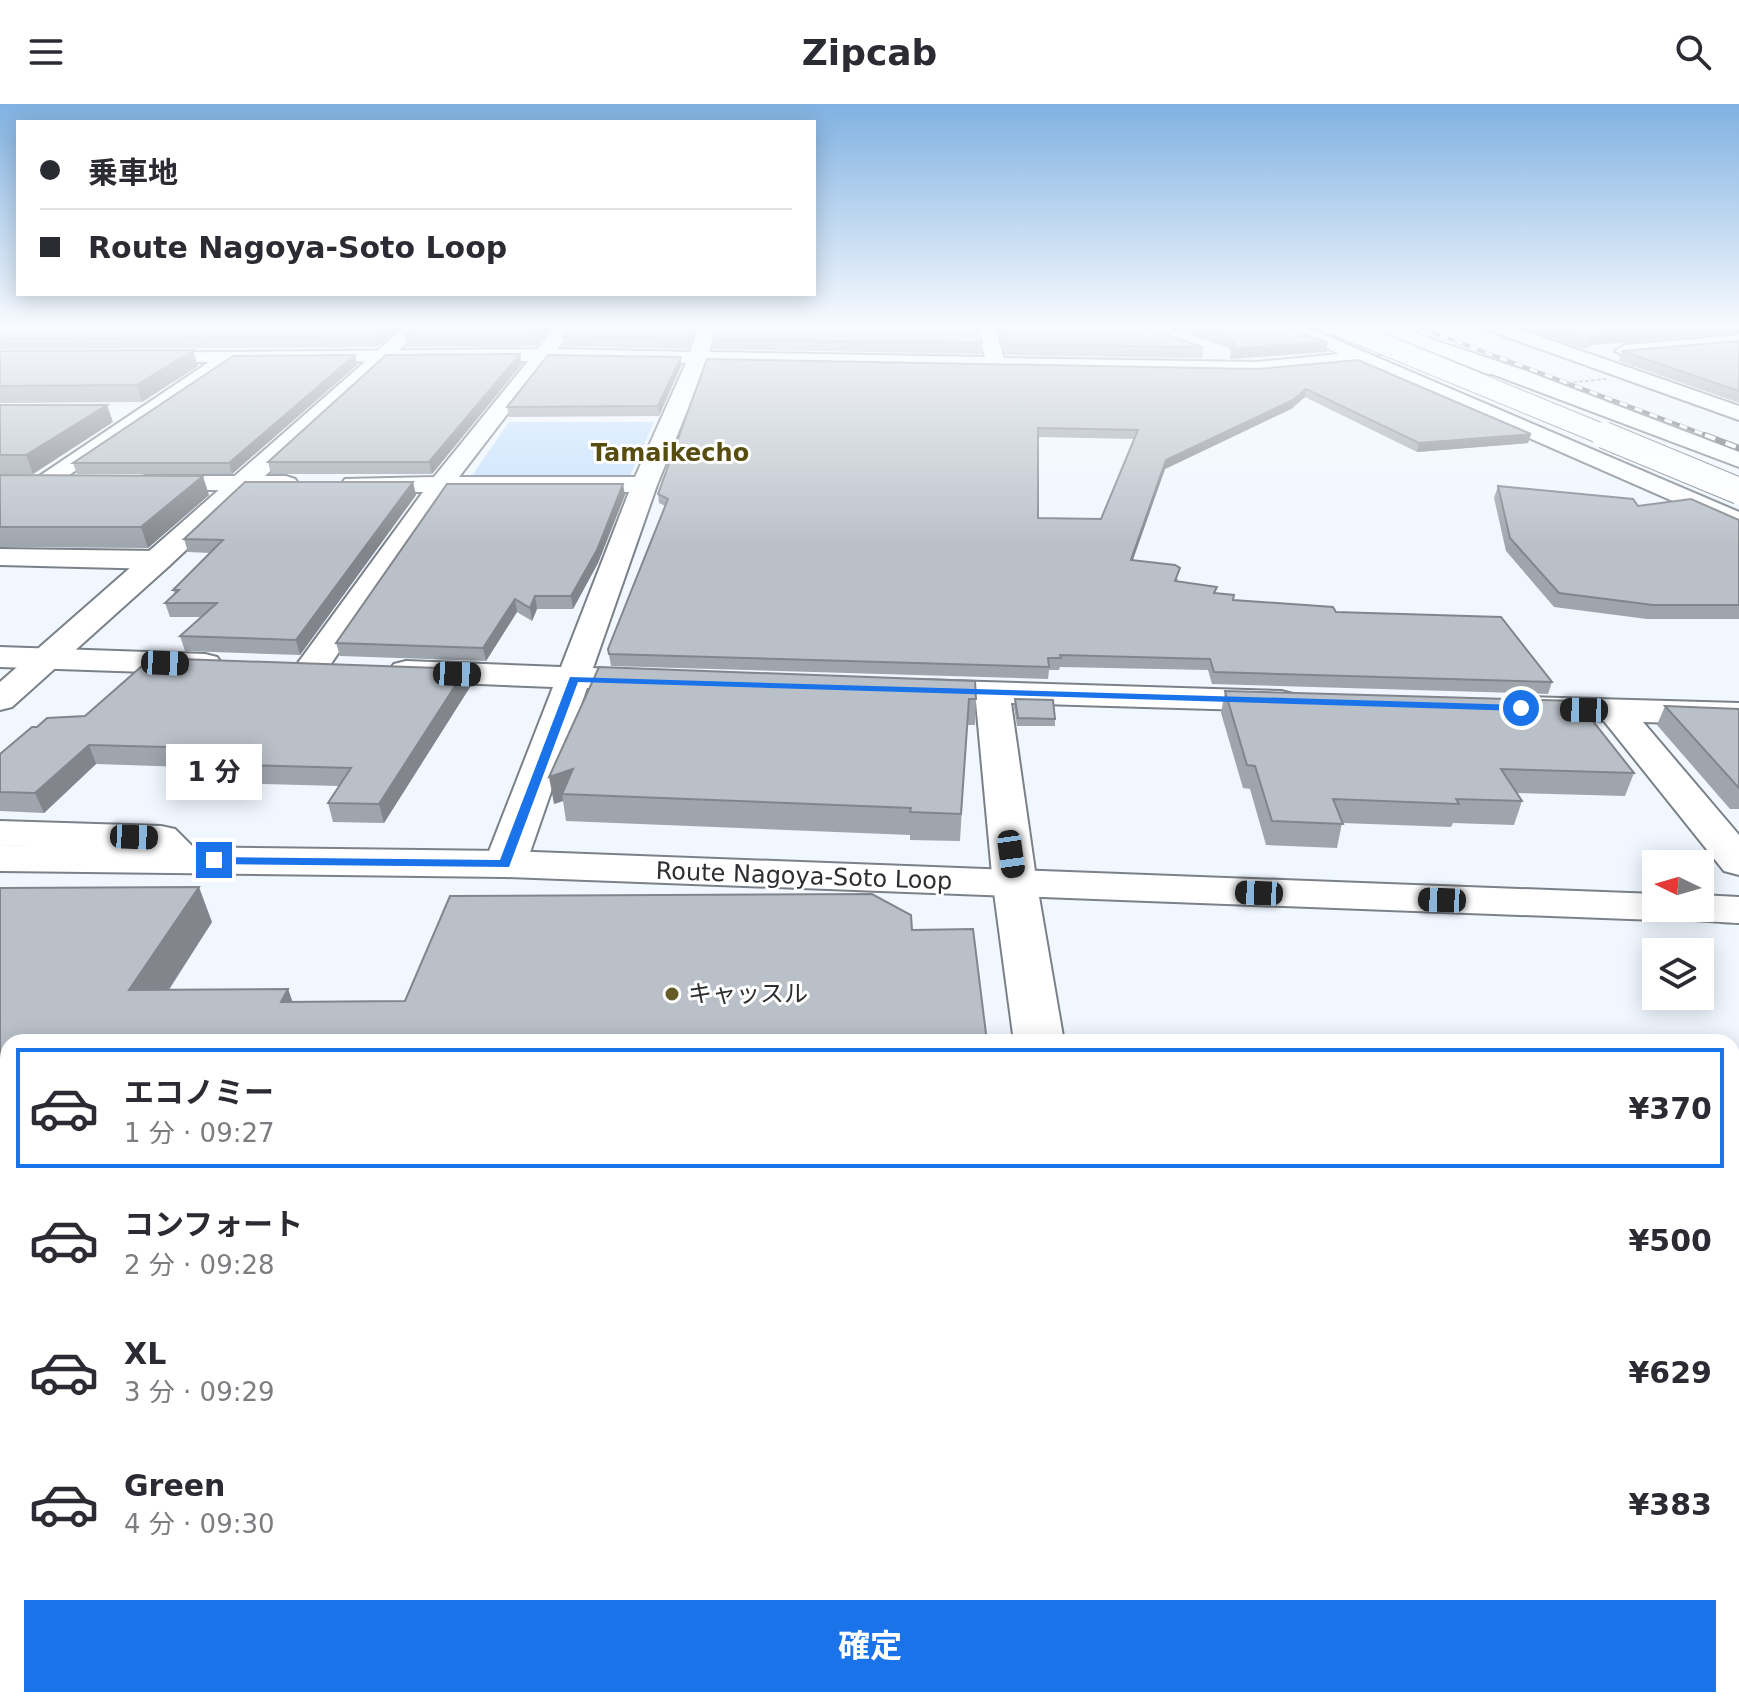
<!DOCTYPE html>
<html lang="ja">
<meta charset="utf-8">
<style>
body{margin:0;font-family:"DejaVu Sans","Noto Sans JP",sans-serif;background:#f2f2f3;color:#2b2b33;height:100vh;display:flex;flex-direction:column;font-size:30px;white-space:nowrap}
*{box-sizing:border-box;margin:0}
p{font-size:26px;color:#7c7c81}
.icon{flex:none;width:44px;height:44px;fill:none;stroke:currentColor;stroke-width:2;stroke-linecap:round;stroke-linejoin:round}
.map{position:relative;flex:1;overflow:hidden}
.drawer{position:absolute;left:0px;top:930px;width:1740px;height:674px;display:flex;flex-direction:column;background:#fff;border-radius:24px 24px 0 0;box-shadow:0 4px 20px #0003}
.drawer>*{flex:none}
.banner{position:absolute;left:16px;top:16px;width:800px;height:176px;border-radius:0px;box-shadow:0 4px 20px #0003;display:grid;align-content:center;height:176px;padding:0 24px;background:#fff}
.needle{width:52px;rotate:275deg}
.buttons{position:absolute;left:1642px;top:746px;display:grid;gap:16px}
.buttons a{display:grid;place-items:center;width:72px;height:72px;border-radius:0px;background:#fff;box-shadow:0 4px 20px #0003;font-size:40px}
.end{position:absolute;width:36px;height:36px;margin:-18px;border:10px solid #1a73e8;background:#fff;box-shadow:0 0 0 4px #fff}
.from{border-radius:50%}
.bubble{position:absolute;height:56px;border-radius:0px;background:#fff;box-shadow:0 4px 20px #0003;font-size:26px;font-weight:700;line-height:56px;text-align:center}
.car{position:absolute;width:24px;height:48px;margin:-24px -12px;border-radius:10px;box-shadow:0 0 6px 2px #0007;background:linear-gradient(#222 24%,#8ab4d8 0 40%,#222 0 76%,#8ab4d8 0 86%,#222 0)}
.banner b{display:flex;align-items:center;gap:28px;height:76px;font-size:30px}
.banner b+b{border-top:2px solid #e1e1e2}
.banner i{width:20px;height:20px;background:#2b2b33}
ul{padding:14px 0 0;list-style:none}
li{display:flex;align-items:center;gap:24px;height:120px;margin:0 16px 12px;padding:0 8px;border:4px solid transparent;border-radius:0px}
li div{flex:1}
li b{display:block;font-size:30px}
li em{font-style:normal;font-weight:700}
li.on{border-color:#1a73e8}
li>.icon{width:72px;height:72px;stroke-width:1.5}
.action{display:flex;gap:16px;margin-top:auto;padding:16px 24px}
.action a{flex:1;height:92px;border-radius:0px;background:#1a73e8;color:#fff;font-size:32px;font-weight:700;line-height:92px;text-align:center}
header{display:flex;justify-content:space-between;align-items:center;height:104px;padding:0 24px;background:#fff;font-size:36px;font-weight:700}
.map>svg:first-child{display:block}
.green{fill:#c3dffc}
.lines{fill:none;stroke-linecap:round;stroke-linejoin:round}
.minor-casing{stroke:#7a8188;stroke-width:4}
.tertiary-casing{stroke:#7a8188;stroke-width:4}
.secondary-casing{stroke:#7a8188;stroke-width:4}
.trunk-casing{stroke:#7a8188;stroke-width:4}
.motorway-casing{stroke:#7a8188;stroke-width:4}
.minor{fill:#fff;fill-rule:evenodd}
.tertiary{fill:#fff;fill-rule:evenodd}
.secondary{fill:#fff;fill-rule:evenodd}
.trunk{fill:#fff;fill-rule:evenodd}
.motorway{fill:#fff;fill-rule:evenodd}
.rail-far1-casing{stroke:#62666a;stroke-width:4}
.rail-casing{stroke:#62666a;stroke-width:6}
.rail-far1{stroke:#fff;stroke-width:3;stroke-dasharray:8;stroke-linecap:butt}
.rail{stroke:#fff;stroke-width:4;stroke-dasharray:11;stroke-linecap:butt}
.motorway-bridge-far1-casing{stroke:#7a8188;stroke-width:22;stroke-linecap:butt}
.motorway-bridge-casing{stroke:#7a8188;stroke-width:28;stroke-linecap:butt}
.path-bridge{stroke:#9da2a8;stroke-width:2;stroke-dasharray:4 2;stroke-linecap:butt}
.motorway-bridge-far1{stroke:#fff;stroke-width:20}
.motorway-bridge{stroke:#fff;stroke-width:26}
.wall{fill:#9fa5ac;fill-rule:evenodd}
.shaded-wall{fill:#82868c}
.building{fill:#b9c0c8;stroke:#82868c;stroke-width:2;fill-rule:evenodd}
.route{fill:#1a73e8}
.poi-dot{fill:#645b27;stroke:#fff;stroke-width:3}
.labels{text-anchor:middle;stroke-width:6;stroke-linejoin:round;paint-order:stroke}
.far-quarter-label{font-size:24px;font-weight:bold;fill:#574d0e;stroke:#fff}
.street-label{font-size:24px;fill:#2c2e31;stroke:#fff}
.poi-label{font-size:24px;fill:#2c2e31;stroke:#fff;text-anchor:start}
</style>
<header><svg class="icon" aria-label="menu" viewBox="0 0 24 24"><path d="M4 6h16M4 12h16M4 18h16"/></svg>Zipcab<svg class="icon" aria-label="search" viewBox="0 0 24 24"><circle cx="10" cy="10" r="6"/><path d="M15 15l6 6"/></svg></header>
<div class="map">
<svg width="1739" height="1603" viewBox="0 0 1739 1603">
<rect width="100%" height="100%" fill="#f0f7ff"/>
<!-- green -->
<path class="green" d="M 509,318 L 654,318 L 630,372 L 471,373 Z"/>
<g class="lines">
<!-- minor casing -->
<g class="minor-casing">
<g id="minor">
<path d="M 558,220 L 576,220 L 557,245 L 690,248 L 700,220 L 718,220 L 709,248 L 985,253 L 976,220 L 994,220 L 1004,254 L 1256,258 L 1339,250 L 1276,220 L 1299,220 L 1739,408 L 1739,426 L 1360,260 L 1256,270 L 706,260 L 657,381 L 593,564 L 665,570 L 670,577 L 665,584 L 653,587 L 587,584 L 526,760 L 520,769 L 505,773 L 490,769 L 484,760 L 553,583 L 406,577 L 394,574 L 389,567 L 394,560 L 406,557 L 561,563 L 629,388 L 448,388 L 324,570 L 312,573 L 300,570 L 295,563 L 423,388 L 354,388 L 345,385 L 341,380 L 345,375 L 434,373 L 528,257 L 235,258 L 50,384 L 32,384 L 29,379 L 209,258 L 134,259 L 124,253 L 127,249 L 537,245 ZM 548,257 L 686,259 L 635,373 L 459,373 Z"/>
<path d="M 1479,220 L 1504,220 L 1739,302 L 1739,316 L 1482,224 Z"/>
<path d="M 1739,231 L 1739,243 L 1625,253 L 1615,247 L 1625,241 Z"/>
<path d="M 146,372 L 286,372 L 295,375 L 299,380 L 295,385 L 286,388 L 137,384 L 134,379 L 137,374 Z"/>
<path d="M 0,445 L 159,447 L 169,450 L 173,456 L 169,462 L 159,465 L 0,461 Z"/>
<path d="M 0,543 L 205,550 L 217,553 L 222,560 L 217,567 L 205,570 L 0,563 Z"/>
<path d="M 918,576 L 1281,587 L 1293,590 L 1298,597 L 1293,604 L 1281,607 L 1011,599 L 1037,781 L 1064,938 L 1014,938 L 993,781 L 976,598 L 906,593 L 901,586 L 906,579 Z"/>
<path d="M 1526,593 L 1739,599 L 1739,621 L 1643,618 L 1739,731 L 1739,771 L 1724,767 L 1604,617 L 1514,611 L 1508,604 L 1514,597 Z"/>
<rect x="0" y="1082" width="8" height="46"/>
<path d="M 970,1596 L 1050,1596 L 1049,1603 L 969,1603 Z"/>
</g>
</g>
<!-- tertiary casing -->
<g class="tertiary-casing">
<g id="tertiary">
<path d="M 408,220 L 427,220 L 169,462 L 12,603 L 0,606 L 0,578 Z"/>
<path d="M 0,717 L 161,722 L 175,725 L 206,756 L 200,765 C 176,771 167,762 150,746 L 0,741 Z"/>
</g>
</g>
<!-- secondary casing -->
<g class="secondary-casing">
<path id="secondary" d="M 0,741 L 505,747 L 1656,790 L 1656,804 L 1700,804 L 1700,791 L 1739,793 L 1739,819 C 1719,819 1672,812 1656,816 L 505,773 L 0,767 Z"/>
</g>
<!-- trunk casing -->
<g class="trunk-casing">
<g id="trunk">
<path d="M 1308,220 L 1332,220 L 1386,241 L 1388,245 L 1379,251 L 1372,249 Z"/>
<path d="M 1369,220 L 1393,220 L 1502,262 L 1505,266 L 1502,270 L 1488,270 L 1372,224 Z"/>
</g>
</g>
<!-- motorway casing -->
<g class="motorway-casing">
<path id="motorway" d="M 1446,240 L 1526,267 L 1739,348 L 1739,363 L 1439,250 L 1436,246 L 1439,242 Z"/>
</g>
<!-- minor -->
<use href="#minor" class="minor"/>
<!-- tertiary -->
<use href="#tertiary" class="tertiary"/>
<!-- secondary -->
<use href="#secondary" class="secondary"/>
<!-- trunk -->
<use href="#trunk" class="trunk"/>
<!-- motorway -->
<use href="#motorway" class="motorway"/>
<!-- rail-far1 casing -->
<g class="rail-far1-casing">
<path id="rail-far1" d="M 1410,220 L 1711,333"/>
</g>
<!-- rail casing -->
<g class="rail-casing">
<path id="rail" d="M 1705,331 L 1739,344"/>
</g>
<!-- rail-far1 -->
<use href="#rail-far1" class="rail-far1"/>
<!-- rail -->
<use href="#rail" class="rail"/>
<!-- motorway-bridge-far1 casing -->
<g class="motorway-bridge-far1-casing">
<path id="motorway-bridge-far1" d="M 1334,220 L 1609,333"/>
</g>
<!-- motorway-bridge casing -->
<g class="motorway-bridge-casing">
<path id="motorway-bridge" d="M 1604,331 L 1739,387"/>
</g>
<!-- path-bridge -->
<path class="path-bridge" d="M 1567,279 L 1606,275"/>
<!-- motorway-bridge-far1 -->
<use href="#motorway-bridge-far1" class="motorway-bridge-far1"/>
<!-- motorway-bridge -->
<use href="#motorway-bridge" class="motorway-bridge"/>
</g>
<!-- wall -->
<g class="wall">
<path d="M 19,220 L 405,220 L 377,243 L 0,245 L 0,228 Z"/>
<path d="M 418,220 L 554,220 L 536,242 L 407,243 L 405,232 Z"/>
<path d="M 571,220 L 698,220 L 688,245 L 563,242 L 562,232 Z"/>
<path d="M 995,220 L 1135,220 L 1203,243 L 1202,254 L 1006,251 Z"/>
<path d="M 1157,220 L 1281,220 L 1312,234 L 1328,238 L 1326,248 L 1230,255 L 1231,248 L 1228,244 Z"/>
<path d="M 1508,220 L 1739,220 L 1593,241 L 1585,245 Z"/>
<path d="M 712,235 L 982,239 L 981,250 L 713,245 Z"/>
<path d="M 1739,237 L 1739,299 L 1619,257 L 1622,247 Z"/>
<path d="M 0,247 L 198,262 L 142,298 L 0,299 Z"/>
<path d="M 681,253 L 681,262 L 659,312 L 509,313 L 507,303 Z"/>
<path d="M 522,260 L 432,370 L 271,370 L 268,358 Z"/>
<path d="M 357,261 L 232,370 L 77,370 L 73,359 Z"/>
<path d="M 1257,265 L 1531,330 L 1528,339 L 1417,348 L 1305,293 L 1291,305 L 1165,365 L 1133,456 L 1178,475 L 1177,477 L 1216,489 L 1233,496 L 1336,508 L 1552,578 L 1548,590 L 1212,580 L 1208,566 L 1060,563 L 1059,566 L 1049,566 L 1048,575 L 611,562 L 608,545 L 665,402 L 659,399 L 658,390 ZM 1038,333 L 1135,335 L 1101,415 L 1038,414 Z"/>
<path d="M 0,301 L 113,318 L 33,370 L 0,370 Z"/>
<path d="M 0,371 L 209,391 L 148,444 L 0,443 Z"/>
<path d="M 413,378 L 416,391 L 300,551 L 185,547 L 180,532 L 201,513 L 170,513 L 165,499 L 175,490 L 173,486 L 210,449 L 188,448 L 184,435 Z"/>
<path d="M 1498,382 L 1739,416 L 1739,515 L 1647,515 L 1554,503 L 1506,447 L 1494,394 Z"/>
<path d="M 625,391 L 598,459 L 573,505 L 537,505 L 532,517 L 517,508 L 486,557 L 340,552 L 336,539 Z"/>
<path d="M 599,563 L 976,595 L 975,621 L 967,621 L 960,737 L 910,736 L 910,731 L 566,717 L 563,697 L 554,700 Z"/>
<path d="M 466,565 L 470,583 L 384,719 L 333,718 L 328,699 L 339,682 L 221,679 L 216,664 L 96,660 L 44,709 L 0,707 L 0,650 L 37,623 L 85,612 Z"/>
<path d="M 1225,587 L 1634,669 L 1625,692 L 1517,689 L 1522,697 L 1514,721 L 1453,719 L 1451,723 L 1342,719 L 1337,744 L 1266,741 L 1250,685 L 1243,684 L 1221,609 Z"/>
<path d="M 1015,595 L 1055,615 L 1055,622 L 1017,622 L 1014,603 Z"/>
<path d="M 1665,602 L 1739,605 L 1739,705 L 1730,705 L 1657,621 Z"/>
<path d="M 0,784 L 212,818 L 169,886 L 288,885 L 292,898 L 405,897 L 912,826 L 987,938 L 8,938 L 8,1075 L 0,1075 Z"/>
<rect x="1732" y="1114" width="7" height="233"/>
<path d="M 0,1136 L 8,1137 L 8,1596 L 0,1603 Z"/>
<path d="M 1354,1596 L 1732,1596 L 1739,1603 L 1354,1603 Z"/>
</g>
<!-- shaded-wall -->
<g class="shaded-wall">
<path d="M 391,220 L 405,220 L 377,243 L 375,232 Z"/>
<path d="M 544,220 L 554,220 L 536,242 L 534,232 Z"/>
<path d="M 693,220 L 698,220 L 688,245 L 687,234 Z"/>
<path d="M 1739,220 L 1739,229 L 1593,241 L 1585,245 L 1588,235 L 1596,232 Z"/>
<path d="M 1328,238 L 1326,248 L 1230,255 L 1232,244 Z"/>
<path d="M 193,246 L 198,262 L 142,298 L 137,281 Z"/>
<path d="M 520,250 L 522,260 L 432,370 L 429,358 Z"/>
<path d="M 355,251 L 357,261 L 232,370 L 229,359 Z"/>
<path d="M 681,253 L 681,262 L 659,312 L 658,302 Z"/>
<path d="M 1306,285 L 1305,293 L 1291,305 L 1165,365 L 1129,466 L 1131,456 L 1166,356 Z"/>
<path d="M 107,301 L 113,318 L 33,370 L 26,351 Z"/>
<path d="M 1531,330 L 1528,339 L 1417,348 L 1419,339 Z"/>
<path d="M 203,372 L 209,391 L 148,444 L 141,423 Z"/>
<path d="M 413,378 L 416,391 L 300,551 L 296,536 Z"/>
<path d="M 623,380 L 625,391 L 598,459 L 573,505 L 571,492 Z"/>
<path d="M 535,492 L 537,505 L 532,517 L 530,504 Z"/>
<path d="M 515,495 L 517,508 L 486,557 L 483,544 Z"/>
<path d="M 466,565 L 470,583 L 384,719 L 379,700 Z"/>
<path d="M 89,641 L 96,660 L 44,709 L 35,689 Z"/>
<path d="M 573,665 L 562,690 L 563,697 L 554,700 L 549,673 Z"/>
<path d="M 199,783 L 212,818 L 145,922 L 129,886 Z"/>
<path d="M 288,885 L 301,921 L 281,898 Z"/>
</g>
<!-- building -->
<g class="building">
<path d="M 19,220 L 391,220 L 375,232 L 0,235 L 0,228 Z"/>
<path d="M 418,220 L 544,220 L 534,232 L 405,232 Z"/>
<path d="M 571,220 L 693,220 L 687,234 L 562,232 Z"/>
<path d="M 717,220 L 977,220 L 982,239 L 712,235 Z"/>
<path d="M 999,220 L 1135,220 L 1203,243 L 1007,240 Z"/>
<path d="M 1188,220 L 1281,220 L 1312,234 L 1328,238 L 1232,244 L 1235,241 L 1230,234 Z"/>
<path d="M 1539,220 L 1739,220 L 1596,232 L 1588,235 Z"/>
<path d="M 1739,237 L 1739,287 L 1622,247 Z"/>
<path d="M 193,246 L 137,281 L 0,282 L 0,247 Z"/>
<path d="M 520,250 L 429,358 L 268,358 L 386,251 Z"/>
<path d="M 355,251 L 229,359 L 73,359 L 233,252 Z"/>
<path d="M 548,251 L 681,253 L 658,302 L 507,303 Z"/>
<path d="M 707,255 L 1257,265 L 1358,256 L 1531,330 L 1419,339 L 1306,285 L 1293,296 L 1166,356 L 1131,456 L 1175,461 L 1180,464 L 1175,477 L 1217,483 L 1214,489 L 1234,491 L 1233,496 L 1333,503 L 1336,508 L 1501,513 L 1552,578 L 1214,568 L 1210,555 L 1060,551 L 1061,554 L 1048,554 L 1049,563 L 609,550 L 608,545 L 668,395 L 658,390 ZM 1038,324 L 1138,326 L 1101,415 L 1038,414 Z"/>
<path d="M 0,301 L 107,301 L 26,351 L 0,351 Z"/>
<path d="M 0,371 L 203,372 L 141,423 L 0,423 Z"/>
<path d="M 245,378 L 413,378 L 296,536 L 180,532 L 217,499 L 165,499 L 179,486 L 173,486 L 223,436 L 184,435 Z"/>
<path d="M 447,380 L 623,380 L 597,446 L 571,492 L 535,492 L 530,504 L 515,495 L 483,544 L 336,539 Z"/>
<path d="M 1498,382 L 1633,395 L 1638,402 L 1691,395 L 1739,416 L 1739,501 L 1653,501 L 1559,489 L 1510,434 Z"/>
<path d="M 151,554 L 466,565 L 379,700 L 328,699 L 351,664 L 215,660 L 227,646 L 206,644 L 89,641 L 35,689 L 0,688 L 0,650 L 32,623 L 37,623 L 47,614 L 85,612 Z"/>
<path d="M 599,563 L 975,577 L 976,595 L 969,595 L 961,710 L 910,708 L 911,704 L 562,690 L 573,665 L 549,673 Z"/>
<path d="M 1225,587 L 1577,597 L 1634,669 L 1501,665 L 1522,697 L 1456,695 L 1459,700 L 1333,695 L 1343,720 L 1272,717 L 1255,662 L 1247,661 Z"/>
<path d="M 1015,595 L 1053,596 L 1055,615 L 1018,614 Z"/>
<path d="M 1665,602 L 1739,605 L 1739,684 Z"/>
<path d="M 199,783 L 129,886 L 288,885 L 281,898 L 405,897 L 450,792 L 872,790 L 911,811 L 912,826 L 973,825 L 987,938 L 8,938 L 8,1037 L 0,1037 L 0,784 Z"/>
<rect x="1732" y="1114" width="7" height="215"/>
<path d="M 0,1136 L 8,1137 L 8,1596 L 725,1596 L 757,1603 L 0,1603 L 0,1213 L 8,1204 L 0,1202 Z"/>
<path d="M 1732,1546 L 1739,1548 L 1739,1603 L 1365,1603 L 1364,1596 L 1732,1596 Z"/>
</g>
<!-- sky -->
<linearGradient id="sky" x2="0" y2="1"><stop stop-color="#80b1e1"/><stop offset="0.5" stop-color="#f8fbff"/><stop offset="1" stop-color="#f8fbff" stop-opacity="0"/></linearGradient>
<rect width="1739" height="444" fill="url(#sky)"/>
<!-- route -->
<path class="route" d="M 570,573 L 1521,601 L 1527,604 L 1521,607 L 578,578 L 509,763 L 214,760 L 208,756 L 214,753 L 500,756 Z"/>
<!-- markers -->
<circle class="poi-dot" cx="672" cy="890" r="8"/>
<g class="labels">
<!-- far-quarter labels -->
<g class="far-quarter-label">
<text x="670" y="357">Tamaikecho</text>
</g>
<!-- street labels -->
<g class="street-label">
<text transform="translate(804 772) rotate(2)" y="8">Route Nagoya-Soto Loop</text>
</g>
<!-- poi labels -->
<g class="poi-label">
<text x="688" y="898">キャッスル</text>
</g>
</g>
</svg>
<div class="buttons">
<a><svg class="needle" viewBox="-14 -14 28 28"><path d="M0-13l5 13h-10z" fill="#e53935"/><path d="M0 13l5-13h-10z" fill="#7c7c81"/></svg></a>
<a><svg class="icon" aria-label="layers" viewBox="0 0 24 24"><path d="M12 4l9 5-9 5-9-5zM3 14l9 5 9-5"/></svg></a>
</div>
<i class="end from" style="left:1521px;top:604px"></i>
<i class="end" style="left:214px;top:756px"></i>
<div class="bubble" style="left:166px;top:640px;width:96px">1 分</div>
<i class="car" style="left:165px;top:559px;rotate:92deg"></i>
<i class="car" style="left:457px;top:570px;rotate:92deg"></i>
<i class="car" style="left:1584px;top:606px;rotate:271deg"></i>
<i class="car" style="left:134px;top:733px;rotate:92deg"></i>
<i class="car" style="left:1011px;top:750px;rotate:172deg"></i>
<i class="car" style="left:1259px;top:789px;rotate:272deg"></i>
<i class="car" style="left:1442px;top:796px;rotate:272deg"></i>
<div class="banner">
<b><i class="from"></i>乗車地</b>
<b><i></i>Route Nagoya-Soto Loop</b>
</div>
<section class="drawer">
<ul>
<li class="on"><svg class="icon" aria-label="car" viewBox="0 0 24 24"><path d="M5 17H2v-5l4-1 3-4h7l3 4 3 1v5h-3M9 17h6M6 11h13"/><circle cx="7" cy="17" r="2"/><circle cx="17" cy="17" r="2"/></svg><div><b>エコノミー</b><p>1 分 · 09:27</p></div><em>¥370</em></li>
<li><svg class="icon" aria-label="car" viewBox="0 0 24 24"><path d="M5 17H2v-5l4-1 3-4h7l3 4 3 1v5h-3M9 17h6M6 11h13"/><circle cx="7" cy="17" r="2"/><circle cx="17" cy="17" r="2"/></svg><div><b>コンフォート</b><p>2 分 · 09:28</p></div><em>¥500</em></li>
<li><svg class="icon" aria-label="car" viewBox="0 0 24 24"><path d="M5 17H2v-5l4-1 3-4h7l3 4 3 1v5h-3M9 17h6M6 11h13"/><circle cx="7" cy="17" r="2"/><circle cx="17" cy="17" r="2"/></svg><div><b>XL</b><p>3 分 · 09:29</p></div><em>¥629</em></li>
<li><svg class="icon" aria-label="car" viewBox="0 0 24 24"><path d="M5 17H2v-5l4-1 3-4h7l3 4 3 1v5h-3M9 17h6M6 11h13"/><circle cx="7" cy="17" r="2"/><circle cx="17" cy="17" r="2"/></svg><div><b>Green</b><p>4 分 · 09:30</p></div><em>¥383</em></li>
</ul>
<div class="action"><a>確定</a></div>
</section>
</div>
